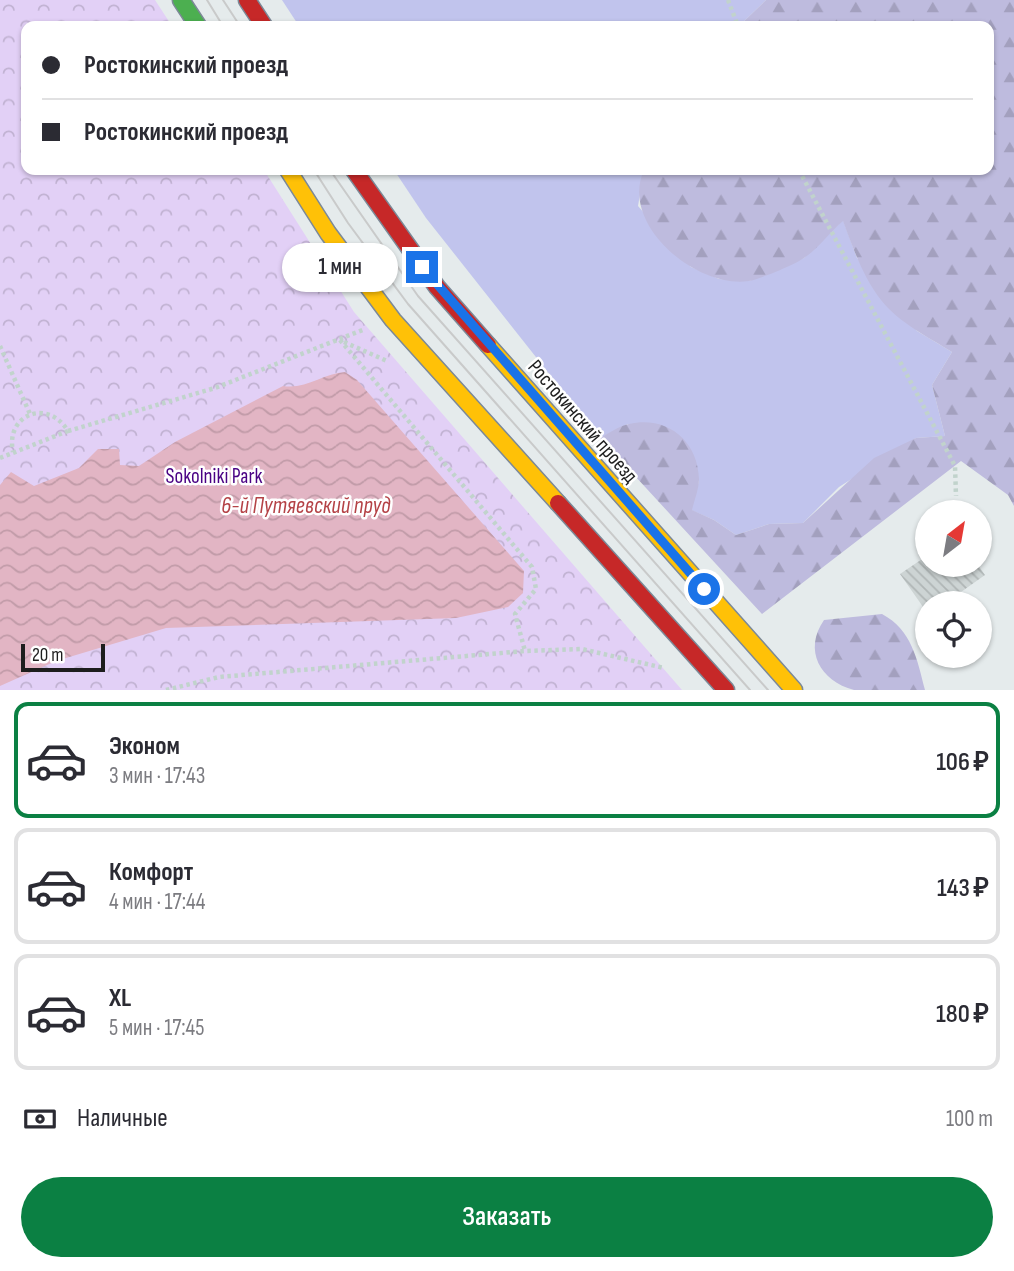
<!DOCTYPE html>
<html lang="ru">
<meta charset="utf-8">
<style>
body{margin:0;font-family:"Sofia Sans Condensed",sans-serif;background:#f2f2f3;color:#2b2b33;height:100vh;display:flex;flex-direction:column;font-size:26px;white-space:nowrap}
*{box-sizing:border-box;margin:0}
p{font-size:23px;color:#7c7c81}
.icon{flex:none;width:38px;height:38px;fill:none;stroke:currentColor;stroke-width:2;stroke-linecap:round;stroke-linejoin:round}
.map{position:relative;height:690px;overflow:hidden}
.drawer{display:flex;flex-direction:column;background:#fff;flex:1}
.drawer>*{flex:none}
.hud{position:absolute;left:21px;top:21px;width:973px;height:154px;border-radius:14px;box-shadow:0 2px 5px #0004;display:grid;align-content:center;height:154px;padding:0 21px;background:#fff}
.needle{width:46px;rotate:31deg}
.controls{position:absolute;left:915px;top:500px;display:grid;gap:14px}
.controls a{display:grid;place-items:center;width:77px;height:77px;border-radius:50%;background:#fff;box-shadow:0 2px 5px #0004;font-size:35px}
.scale{position:absolute;left:21px;bottom:18px;width:84px;box-sizing:border-box;padding-left:7px;border:4px solid #1d1d1d;border-top:0;font-size:19px;line-height:24px;white-space:nowrap;color:#1d1d1d;-webkit-text-stroke:5px #fff;paint-order:stroke}
.end{position:absolute;width:32px;height:32px;margin:-16px;border:9px solid #1a73e8;background:#fff;box-shadow:0 0 0 4px #fff}
.from{border-radius:50%}
.bubble{position:absolute;height:49px;border-radius:24px;background:#fff;box-shadow:0 2px 5px #0004;font-size:23px;font-weight:600;line-height:49px;text-align:center}
.hud b{display:flex;align-items:center;gap:24px;height:66px;font-size:26px}
.hud b+b{border-top:2px solid #e1e1e2}
.hud i{width:18px;height:18px;background:#2b2b33}
ul{padding:12px 0 0;list-style:none}
li{display:flex;align-items:center;gap:21px;height:116px;margin:0 14px 10px;padding:0 7px;border:4px solid #e1e1e2;border-radius:14px}
li div{flex:1}
li b{display:block;font-size:26px}
li em{font-style:normal;font-weight:600}
li.on{border-color:#0b8043}
li>.icon{width:63px;height:63px;stroke-width:1.5}
.pay{display:flex;align-items:center;gap:18px;height:77px;padding:0 21px;font-size:26px}
.pay p{margin-inline-start:auto}
.primary-button{display:flex;gap:14px;margin-top:auto;padding:14px 21px}
.primary-button a{flex:1;height:80px;border-radius:42px;background:#0b8043;color:#fff;font-size:28px;font-weight:600;line-height:80px;text-align:center}
.map>svg:first-child{display:block}
.grass{fill:#c1c4ed}
.forest{fill:url(#forest-firs)}
.park{fill:url(#park-crowns)}
.water{fill:url(#water-waves)}
.building{fill:url(#building-back-hatch)}
.lines{fill:none;stroke-linecap:round;stroke-linejoin:round}
.fast-casing{stroke:#7c8997;stroke-width:19}
.slow-casing{stroke:#7c8997;stroke-width:19}
.jam-casing{stroke:#7c8997;stroke-width:19}
.path{stroke:#c1d3cc;stroke-width:4.5;stroke-dasharray:3.5 3.5;stroke-linecap:butt}
.fast{stroke:#4caf50;stroke-width:16}
.slow{stroke:#ffc107;stroke-width:16}
.jam{stroke:#c62828;stroke-width:16}
.tram{stroke:#c9caca;stroke-width:2}
.route{stroke:#1a73e8;stroke-width:9}
.labels{text-anchor:middle;stroke-width:5;stroke-linejoin:round;paint-order:stroke}
.street-label{font-size:21px;fill:#1d1d1d;stroke:#fff}
.park-label{font-size:21px;fill:#490284;stroke:#fff}
.water-label{font-size:23px;font-style:italic;fill:#b44246;stroke:#fff}
</style>
<div class="map">
<svg width="1014" height="690" viewBox="0 0 1014 690">
<defs>
<pattern id="forest-firs" width="22" height="20" patternUnits="userSpaceOnUse" patternTransform="scale(1.75)"><rect width="22" height="20" fill="#bebbde"/><path d="M5 1l3.5 6h-7zM16 11l3.5 6h-7z" fill="#a3a0be"/></pattern>
<pattern id="park-crowns" width="20" height="18" patternUnits="userSpaceOnUse" patternTransform="scale(1.75)"><rect width="20" height="18" fill="#e2d0f6"/><path d="M2 6a3 3 0 1 1 6 0M12 15a3 3 0 1 1 6 0" fill="none" stroke="#c1b2d2"/></pattern>
<pattern id="water-waves" width="16" height="10" patternUnits="userSpaceOnUse" patternTransform="scale(1.75)"><rect width="16" height="10" fill="#e2b5c4"/><path d="M0 5q4-4 8 0t8 0" fill="none" stroke="#c19ba8"/></pattern>
<pattern id="building-back-hatch" width="6" height="6" patternUnits="userSpaceOnUse" patternTransform="scale(1.75)"><rect width="6" height="6" fill="#cdd4d4"/><path d="M-1 5l2 2M0 0l6 6M5-1l2 2" fill="none" stroke="#b0b6b6"/></pattern>
</defs>
<rect width="100%" height="100%" fill="#e5ebec"/>
<!-- grass -->
<g class="grass">
<path d="M 282,0 L 766,0 L 739,26 L 299,26 Z"/>
<path d="M 394,170 L 644,170 L 638,206 L 691,267 L 719,279 L 749,281 L 804,258 L 843,220 L 857,258 L 917,331 L 952,352 L 932,385 L 945,436 L 916,438 L 839,487 L 803,523 L 769,524 L 736,535 L 714,520 L 691,510 L 699,481 L 628,424 L 600,438 L 426,218 Z"/>
</g>
<!-- forest -->
<g class="forest">
<path d="M 766,0 L 1014,0 L 1014,506 L 1008,495 L 961,461 L 762,614 L 600,438 C 609,433 619,426 629,424 C 666,415 698,440 699,479 C 699,489 694,501 692,510 L 714,520 L 736,535 L 769,524 L 803,523 L 874,458 L 916,438 L 945,436 L 932,385 L 952,352 C 928,337 899,323 881,300 C 863,277 853,248 843,221 C 830,232 818,249 804,258 C 794,265 760,279 749,281 C 696,289 619,224 644,170 L 989,170 L 989,26 L 739,26 Z"/>
<path d="M 882,614 C 912,630 917,659 925,690 C 906,690 871,690 854,690 C 820,681 803,650 824,620 Z"/>
</g>
<!-- park -->
<path class="park" d="M 0,0 L 155,0 L 172,26 L 26,26 L 26,170 L 264,170 L 354,312 L 682,690 L 0,690 Z"/>
<!-- water -->
<path class="water" d="M 345,372 L 357,380 L 524,571 L 523,593 L 508,607 L 456,618 L 166,628 L 56,661 L 0,686 L 0,485 L 11,472 L 34,486 L 79,468 L 98,449 L 119,449 L 120,465 L 139,466 L 175,442 L 283,386 C 305,390 324,373 345,372 Z"/>
<!-- building -->
<path class="building" d="M 928,555 L 928,565 L 978,565 L 985,575 L 944,604 L 928,604 L 928,614 L 900,574 Z"/>
<g class="lines">
<!-- fast casing -->
<g class="fast-casing">
<path id="fast" d="M 181,0 L 198,26"/>
</g>
<!-- slow casing -->
<g class="slow-casing">
<g id="slow">
<path d="M 288,170 L 328,233 L 393,320 L 558,503"/>
<path d="M 488,345 L 794,690"/>
</g>
</g>
<!-- jam casing -->
<g class="jam-casing">
<g id="jam">
<path d="M 247,0 L 264,26"/>
<path d="M 354,170 L 437,287 L 488,345"/>
<path d="M 558,503 L 726,690"/>
</g>
</g>
<!-- path -->
<g class="path">
<path d="M 728,0 L 738,26"/>
<path d="M 799,170 L 955,466 L 956,496"/>
<path d="M 340,340 L 532,567 L 536,589 L 515,614 L 525,651"/>
<path d="M 344,342 L 387,361"/>
<path d="M 0,346 L 30,414"/>
<path d="M 68,431 L 215,388 L 365,329"/>
<path d="M 0,458 L 68,431 C 48,398 5,414 13,452"/>
<path d="M 166,690 L 219,677 L 525,651 L 582,649 L 664,668"/>
</g>
<!-- fast -->
<use href="#fast" class="fast"/>
<!-- slow -->
<use href="#slow" class="slow"/>
<!-- jam -->
<use href="#jam" class="jam"/>
<!-- tram -->
<g class="tram">
<path d="M 207,0 L 223,26"/>
<path d="M 223,0 L 240,26"/>
<path d="M 314,170 L 348,223 L 408,304 L 750,690"/>
<path d="M 330,170 L 418,296 L 768,690"/>
</g>
</g>
<g class="lines">
<!-- route -->
<path class="route" d="M 422,267 L 704,589"/>
</g>
<g class="labels">
<!-- street labels -->
<g class="street-label">
<text transform="translate(583 421) rotate(49)" y="7">Ростокинский проезд</text>
</g>
<!-- park labels -->
<g class="park-label">
<text x="214" y="483">Sokolniki Park</text>
</g>
<!-- water labels -->
<g class="water-label">
<text x="306" y="513">6-й Путяевский пруд</text>
</g>
</g>
</svg>
<div class="controls">
<a><svg class="needle" viewBox="-14 -14 28 28"><path d="M0-13l5 13h-10z" fill="#e53935"/><path d="M0 13l5-13h-10z" fill="#7c7c81"/></svg></a>
<a><svg class="icon" aria-label="locate" viewBox="0 0 24 24"><circle cx="12" cy="12" r="6"/><path d="M12 2v4M12 18v4M2 12h4M18 12h4"/></svg></a>
</div>
<div class="scale">20 m</div>
<i class="end from" style="left:704px;top:589px"></i>
<i class="end" style="left:422px;top:267px"></i>
<div class="bubble" style="left:282px;top:243px;width:116px">1 мин</div>
<div class="hud">
<b><i class="from"></i>Ростокинский проезд</b>
<b><i></i>Ростокинский проезд</b>
</div>
</div>
<section class="drawer">
<ul>
<li class="on"><svg class="icon" aria-label="car" viewBox="0 0 24 24"><path d="M5 17H2v-5l4-1 3-4h7l3 4 3 1v5h-3M9 17h6M6 11h13"/><circle cx="7" cy="17" r="2"/><circle cx="17" cy="17" r="2"/></svg><div><b>Эконом</b><p>3 мин · 17:43</p></div><em>106 ₽</em></li>
<li><svg class="icon" aria-label="car" viewBox="0 0 24 24"><path d="M5 17H2v-5l4-1 3-4h7l3 4 3 1v5h-3M9 17h6M6 11h13"/><circle cx="7" cy="17" r="2"/><circle cx="17" cy="17" r="2"/></svg><div><b>Комфорт</b><p>4 мин · 17:44</p></div><em>143 ₽</em></li>
<li><svg class="icon" aria-label="car" viewBox="0 0 24 24"><path d="M5 17H2v-5l4-1 3-4h7l3 4 3 1v5h-3M9 17h6M6 11h13"/><circle cx="7" cy="17" r="2"/><circle cx="17" cy="17" r="2"/></svg><div><b>XL</b><p>5 мин · 17:45</p></div><em>180 ₽</em></li>
</ul>
<div class="pay"><svg class="icon" aria-label="cash" viewBox="0 0 24 24"><path d="M3 7h18v10H3z"/><circle cx="12" cy="12" r="2"/></svg>Наличные<p>100 m</p></div>
<div class="primary-button"><a>Заказать</a></div>
</section>
